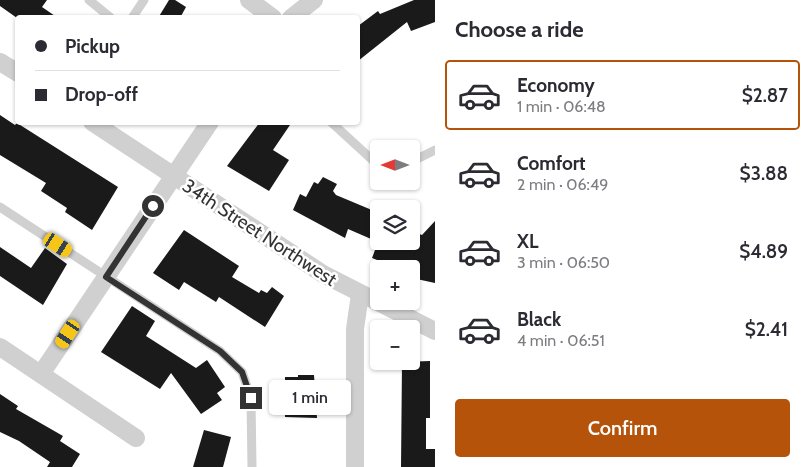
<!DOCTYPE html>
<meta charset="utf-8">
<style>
body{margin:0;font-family:Cabin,sans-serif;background:#f7f7f7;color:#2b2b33;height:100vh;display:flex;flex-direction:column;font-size:19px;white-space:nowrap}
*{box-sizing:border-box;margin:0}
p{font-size:16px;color:#7c7c81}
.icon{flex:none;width:28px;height:28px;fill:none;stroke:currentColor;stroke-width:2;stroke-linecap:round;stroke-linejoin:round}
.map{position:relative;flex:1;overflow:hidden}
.panel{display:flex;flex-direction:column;background:#fff;width:375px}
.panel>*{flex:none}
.guide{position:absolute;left:15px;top:15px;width:345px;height:110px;border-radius:5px;box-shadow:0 1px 4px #0004;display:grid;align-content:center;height:110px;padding:0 20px;background:#fff}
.needle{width:32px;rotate:270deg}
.tools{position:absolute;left:370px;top:140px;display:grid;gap:10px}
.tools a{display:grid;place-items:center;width:50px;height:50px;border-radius:5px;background:#fff;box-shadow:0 1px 4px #0004;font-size:25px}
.end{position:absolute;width:22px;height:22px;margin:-11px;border:6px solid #333;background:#fff;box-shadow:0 0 0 2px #fff}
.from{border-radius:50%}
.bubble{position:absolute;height:35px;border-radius:5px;background:#fff;box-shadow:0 1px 4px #0004;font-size:16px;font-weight:600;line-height:35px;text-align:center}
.car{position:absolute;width:15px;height:30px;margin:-15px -8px;border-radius:6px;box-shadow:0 0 4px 1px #0007;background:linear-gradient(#f5c518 24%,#345 0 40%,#f5c518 0 76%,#345 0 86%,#f5c518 0)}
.guide b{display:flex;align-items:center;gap:18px;height:48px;font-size:19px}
.guide b+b{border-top:1px solid #e1e1e2}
.guide i{width:12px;height:12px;background:#2b2b33}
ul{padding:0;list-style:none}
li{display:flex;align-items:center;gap:15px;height:70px;margin:0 10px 8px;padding:0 10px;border:2px solid transparent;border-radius:5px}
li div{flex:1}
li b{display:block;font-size:19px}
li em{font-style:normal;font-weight:600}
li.selected{border-color:#b45309}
li>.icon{width:45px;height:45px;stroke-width:1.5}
h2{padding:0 20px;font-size:22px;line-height:60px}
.primary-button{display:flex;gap:10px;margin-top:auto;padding:10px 20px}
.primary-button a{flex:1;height:58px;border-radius:5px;background:#b45309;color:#fff;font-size:20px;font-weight:600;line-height:58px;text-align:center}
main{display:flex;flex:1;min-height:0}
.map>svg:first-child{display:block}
.building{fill:#1a1a1a}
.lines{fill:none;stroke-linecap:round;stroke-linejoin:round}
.service{stroke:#d0d0d0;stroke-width:9}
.minor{stroke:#d0d0d0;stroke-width:18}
.route{stroke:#333;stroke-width:6}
.labels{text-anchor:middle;stroke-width:5;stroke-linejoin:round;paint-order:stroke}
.street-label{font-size:19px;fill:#333;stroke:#fff}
</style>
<main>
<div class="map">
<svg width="435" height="467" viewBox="0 0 435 467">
<rect width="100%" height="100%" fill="#fff"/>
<!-- building -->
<g class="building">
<path d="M 0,0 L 47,0 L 42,7 L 58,18 L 17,18 L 0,6 Z"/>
<path d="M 169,0 L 175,0 L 186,7 L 180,18 L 158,18 Z"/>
<path d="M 414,0 L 435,0 L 435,22 L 411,31 L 407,22 L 358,61 L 358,26 L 378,11 L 380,14 Z"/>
<path d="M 0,115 L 15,125 L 17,123 L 118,187 L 92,230 L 65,212 L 67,208 L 41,191 L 46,183 L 0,155 Z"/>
<path d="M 260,122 L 292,122 L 273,150 L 289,160 L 269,191 L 227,166 Z"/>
<path d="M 323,177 L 337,184 L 333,191 L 336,195 L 379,213 L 379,241 L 411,241 L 411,231 L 422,235 L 435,221 L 435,283 L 412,278 L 411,269 L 400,269 L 372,258 L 378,242 L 348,229 L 345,238 L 293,210 L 300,194 L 306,197 L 314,182 L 318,184 Z"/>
<path d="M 184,230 L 239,266 L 232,277 L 259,293 L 261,290 L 267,293 L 272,287 L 284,296 L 265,327 L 219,297 L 216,302 L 184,282 L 179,290 L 153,273 Z"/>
<path d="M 0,247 L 31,268 L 45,248 L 67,264 L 43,305 L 0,276 Z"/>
<path d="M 132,306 L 155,321 L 146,336 L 196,368 L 207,360 L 225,387 L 217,393 L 222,400 L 201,414 L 171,373 L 160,389 L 101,352 Z"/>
<path d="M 430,361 L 430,418 L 426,418 L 426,449 L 435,449 L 435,467 L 401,467 L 402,362 Z"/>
<path d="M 298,375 L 314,375 L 317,418 L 285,417 L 285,377 L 298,377 Z"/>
<path d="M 0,394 L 18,406 L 16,409 L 63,436 L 60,441 L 80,454 L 72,467 L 47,467 L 50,462 L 19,441 L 0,432 Z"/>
<path d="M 204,430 L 231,437 L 223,467 L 193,467 Z"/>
</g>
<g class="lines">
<!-- service -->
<g class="service">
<path d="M 89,0 L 111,18"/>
<path d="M 132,18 L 144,0"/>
<path d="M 331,122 L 379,166"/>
<path d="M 411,162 L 435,150"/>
<path d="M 0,207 L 220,351 L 242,372 L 251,398 L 252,467"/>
</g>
<!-- minor -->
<g class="minor">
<path d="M 249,0 L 273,18"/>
<path d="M 291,18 L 314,0"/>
<path d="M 0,62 L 18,73"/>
<path d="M 92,122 L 323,274 L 435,331"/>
<path d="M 0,347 L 136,438"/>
<path d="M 41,374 L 210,122"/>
<path d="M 355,467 L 355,329 L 360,294"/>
</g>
</g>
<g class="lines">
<!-- route -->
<path class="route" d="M 153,206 L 106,277 L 220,351 L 242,372 L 251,398"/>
</g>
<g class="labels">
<!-- street labels -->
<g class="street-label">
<text transform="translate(260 232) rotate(33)" y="7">34th Street Northwest</text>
</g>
</g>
</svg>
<div class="tools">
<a><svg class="needle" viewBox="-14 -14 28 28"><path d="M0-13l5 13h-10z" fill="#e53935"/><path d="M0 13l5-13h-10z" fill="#7c7c81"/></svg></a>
<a><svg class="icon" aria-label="layers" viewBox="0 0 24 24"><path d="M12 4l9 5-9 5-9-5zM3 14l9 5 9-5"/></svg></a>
<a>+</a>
<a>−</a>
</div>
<i class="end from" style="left:153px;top:206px"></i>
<i class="end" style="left:251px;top:398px"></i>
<div class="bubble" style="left:269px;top:380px;width:82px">1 min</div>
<i class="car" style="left:58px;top:245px;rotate:123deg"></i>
<i class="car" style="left:68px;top:334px;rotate:213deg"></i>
<div class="guide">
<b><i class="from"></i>Pickup</b>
<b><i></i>Drop-off</b>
</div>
</div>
<section class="panel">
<h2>Choose a ride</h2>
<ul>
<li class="selected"><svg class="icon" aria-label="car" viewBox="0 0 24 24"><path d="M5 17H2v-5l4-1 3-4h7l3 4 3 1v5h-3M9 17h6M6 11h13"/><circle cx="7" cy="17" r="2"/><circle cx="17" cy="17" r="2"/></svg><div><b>Economy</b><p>1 min · 06:48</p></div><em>$2.87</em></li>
<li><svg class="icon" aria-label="car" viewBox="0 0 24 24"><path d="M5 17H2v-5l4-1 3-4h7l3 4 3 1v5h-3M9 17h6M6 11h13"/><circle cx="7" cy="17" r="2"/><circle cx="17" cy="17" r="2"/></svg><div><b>Comfort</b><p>2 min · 06:49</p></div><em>$3.88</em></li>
<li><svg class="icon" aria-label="car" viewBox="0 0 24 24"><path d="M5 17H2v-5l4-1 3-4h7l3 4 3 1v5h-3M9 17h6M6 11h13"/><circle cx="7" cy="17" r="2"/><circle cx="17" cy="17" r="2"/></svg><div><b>XL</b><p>3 min · 06:50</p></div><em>$4.89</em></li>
<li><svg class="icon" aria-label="car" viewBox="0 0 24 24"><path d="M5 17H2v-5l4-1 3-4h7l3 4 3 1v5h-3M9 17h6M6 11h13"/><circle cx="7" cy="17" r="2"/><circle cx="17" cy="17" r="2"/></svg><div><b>Black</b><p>4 min · 06:51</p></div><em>$2.41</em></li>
</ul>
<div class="primary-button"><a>Confirm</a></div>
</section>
</main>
